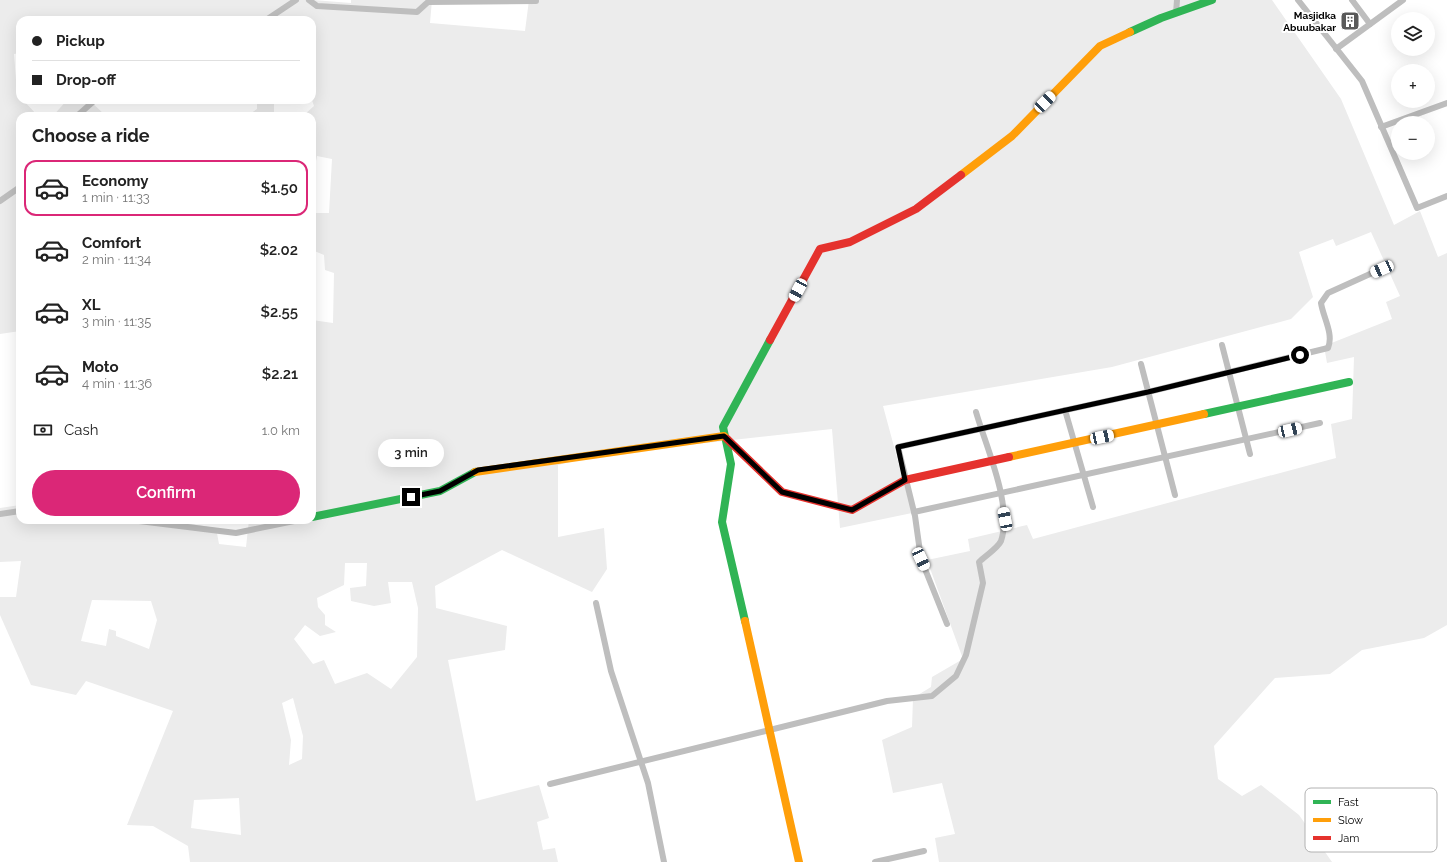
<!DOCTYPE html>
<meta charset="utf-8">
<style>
body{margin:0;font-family:Raleway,sans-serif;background:#f6f6f6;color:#222;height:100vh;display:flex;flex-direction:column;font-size:15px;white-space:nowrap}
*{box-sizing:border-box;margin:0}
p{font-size:13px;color:#767676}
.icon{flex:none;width:22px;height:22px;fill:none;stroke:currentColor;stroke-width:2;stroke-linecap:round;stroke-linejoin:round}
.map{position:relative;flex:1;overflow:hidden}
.drawer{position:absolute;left:16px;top:112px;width:300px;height:412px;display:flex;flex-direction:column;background:#fff;border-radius:12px;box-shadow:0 4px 16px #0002}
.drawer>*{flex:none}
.top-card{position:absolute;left:16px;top:16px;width:300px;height:88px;border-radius:12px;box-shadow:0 4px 16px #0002;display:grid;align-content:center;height:88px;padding:0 16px;background:#fff}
.fabs{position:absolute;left:1391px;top:12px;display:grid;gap:8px}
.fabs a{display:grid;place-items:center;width:44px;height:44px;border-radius:50%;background:#fff;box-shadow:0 4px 16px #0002;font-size:20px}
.end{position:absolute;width:18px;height:18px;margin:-9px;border:5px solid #000;background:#fff;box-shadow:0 0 0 2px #fff}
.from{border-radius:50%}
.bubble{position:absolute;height:28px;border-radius:14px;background:#fff;box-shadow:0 4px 16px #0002;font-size:13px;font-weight:600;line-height:28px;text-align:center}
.car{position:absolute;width:12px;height:24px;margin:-12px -6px;border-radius:5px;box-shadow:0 0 3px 1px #0007;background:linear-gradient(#fff 24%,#345 0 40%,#fff 0 76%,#345 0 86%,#fff 0)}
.top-card b{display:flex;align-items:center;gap:14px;height:38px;font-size:15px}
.top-card b+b{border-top:1px solid #e0e0e0}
.top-card i{width:10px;height:10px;background:#222}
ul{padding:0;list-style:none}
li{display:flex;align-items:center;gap:12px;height:56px;margin:0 8px 6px;padding:0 8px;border:2px solid transparent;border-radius:12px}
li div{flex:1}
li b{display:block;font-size:15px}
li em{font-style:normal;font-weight:600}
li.active{border-color:#db2777}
li>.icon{width:36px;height:36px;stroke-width:1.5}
h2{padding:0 16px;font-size:18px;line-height:48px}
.pay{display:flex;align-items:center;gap:10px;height:44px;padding:0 16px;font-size:15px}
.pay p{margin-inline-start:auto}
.action{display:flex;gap:8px;margin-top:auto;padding:8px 16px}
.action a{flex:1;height:46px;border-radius:24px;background:#db2777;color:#fff;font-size:16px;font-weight:600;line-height:46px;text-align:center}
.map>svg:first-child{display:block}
.green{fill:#ececec;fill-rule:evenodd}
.building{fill:#dfdfdf;stroke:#c7c7c7}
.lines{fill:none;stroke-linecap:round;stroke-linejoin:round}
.street{stroke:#bebebe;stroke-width:6}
.fast{stroke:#30b455;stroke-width:8}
.slow{stroke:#ff9f0a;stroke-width:8}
.jam{stroke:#e5322d;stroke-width:8}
.route{stroke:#000;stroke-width:5}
.labels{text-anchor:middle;stroke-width:4;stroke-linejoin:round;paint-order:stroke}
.poi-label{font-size:10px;font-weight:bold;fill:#000;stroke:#fff;text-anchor:end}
.key{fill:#fff;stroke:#b2b2b2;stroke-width:1}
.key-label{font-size:11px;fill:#000}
</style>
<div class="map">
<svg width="1447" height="862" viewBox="0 0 1447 862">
<rect width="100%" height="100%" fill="#fff"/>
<!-- green -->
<g class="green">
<path d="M 0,0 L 313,0 L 351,3 L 351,0 L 432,0 L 430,23 L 525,31 L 529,0 L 1272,0 L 1341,99 L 1394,225 L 1420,211 L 1438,257 L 1447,253 L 1447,625 L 1424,638 L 1362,650 L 1330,674 L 1275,678 L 1214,746 L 1218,779 L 1242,796 L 1261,785 L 1299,815 L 1332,862 L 939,862 L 935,838 L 955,834 L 942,783 L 893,793 L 882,740 L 912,727 L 913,698 L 931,687 L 932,677 L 963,659 L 927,560 L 970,551 L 968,539 L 1027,525 L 1033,539 L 1336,458 L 1331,424 L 1352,419 L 1354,357 L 1327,363 L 1324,346 L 1392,319 L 1386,302 L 1400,296 L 1371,232 L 1336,246 L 1333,239 L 1299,252 L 1313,297 L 1291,319 L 1112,367 L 883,406 L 912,513 L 840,528 L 832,429 L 598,455 L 558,465 L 558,537 L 604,528 L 607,569 L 592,592 L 502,550 L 435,586 L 436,608 L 507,626 L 505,650 L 448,660 L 476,801 L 539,785 L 549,818 L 537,822 L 543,850 L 555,848 L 558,862 L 190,862 L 188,846 L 153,826 L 127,825 L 173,711 L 86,681 L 76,695 L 31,685 L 0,615 L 0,597 L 16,597 L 21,561 L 0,562 L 0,508 L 20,505 L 20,520 L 165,520 L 216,528 L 219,544 L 246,547 L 249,520 L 312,520 L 312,320 L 333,323 L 334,273 L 325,270 L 324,255 L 312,250 L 315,213 L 329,213 L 332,159 L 317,156 L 312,181 L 312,116 L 305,116 L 305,114 L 314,106 L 312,100 L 312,20 L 20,20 L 20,53 L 14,54 L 17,93 L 20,100 L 23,100 L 38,116 L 20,116 L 20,331 L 0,334 ZM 345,563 L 367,563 L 366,586 L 350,588 L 351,601 L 374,606 L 391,603 L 388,582 L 412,582 L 418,608 L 417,657 L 391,689 L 367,673 L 335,684 L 324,660 L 313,664 L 294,639 L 305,625 L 320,636 L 336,632 L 325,625 L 325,615 L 318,607 L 317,598 L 344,585 ZM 92,600 L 151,601 L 157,620 L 149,649 L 116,636 L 116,631 L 109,629 L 106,646 L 81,641 ZM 293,698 L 303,736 L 302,759 L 289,765 L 291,740 L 282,703 ZM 239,798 L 241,835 L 191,828 L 194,800 Z"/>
<path d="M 67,100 L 89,100 L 106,116 L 53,116 Z"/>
<path d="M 257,100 L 274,100 L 274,116 L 247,116 L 257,109 Z"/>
</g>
<!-- building -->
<path class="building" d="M 1355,14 L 1356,28 L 1344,28 L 1343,15 Z"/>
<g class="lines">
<!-- street -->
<g class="street">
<path d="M 309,0 L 317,6 L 417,12 L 428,2 L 536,1"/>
<path d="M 1298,0 L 1362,81 L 1417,208 L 1447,196"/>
<path d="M 1352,0 L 1370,24"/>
<path d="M 1176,13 L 1177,0"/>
<path d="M 266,20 L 296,0"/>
<path d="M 1336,49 L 1403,0"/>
<path d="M 77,116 L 95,100"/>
<path d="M 1381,127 L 1447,103"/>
<path d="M 0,201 L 20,187"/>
<path d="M 1222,345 L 1250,454"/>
<path d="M 1141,364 L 1175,495"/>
<path d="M 1065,410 L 1093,507"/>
<path d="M 914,512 L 1320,423"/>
<path d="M 0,514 L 20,511"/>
<path d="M 131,520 L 236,533 L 299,520"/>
<path d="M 596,603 L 611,671 L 648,783 L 664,862"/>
<path d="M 947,624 L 921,559 L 915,516 L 898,447 L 1148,392 L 1328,348 C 1334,334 1323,317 1321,303 L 1328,293 L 1381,269"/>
<path d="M 550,784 L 887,701 L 932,696 L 956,676 L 966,655 L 983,583 L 979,562 C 985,556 998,548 1001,541 C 1013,505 986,447 976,412"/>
<path d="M 875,862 L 924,851"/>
</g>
<!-- fast -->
<g class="fast">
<path d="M 1130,32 L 1161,18 L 1212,0"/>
<path d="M 1204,414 L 1349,382"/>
<path d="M 312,517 L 440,491 L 475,472"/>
<path d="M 745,621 L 722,522 L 731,464 L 723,427 L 770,340"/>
</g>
<!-- slow -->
<g class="slow">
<path d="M 961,175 L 1012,136 L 1100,46 L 1130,32"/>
<path d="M 1009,457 L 1204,414"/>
<path d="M 475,472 L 724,436 L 727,439"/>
<path d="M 745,621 L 799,862"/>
</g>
<!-- jam -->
<g class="jam">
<path d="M 770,340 L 820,249 L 850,242 L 916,209 L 961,175"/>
<path d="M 727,439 L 782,492 L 852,510 L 905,480 L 1009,457"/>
</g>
</g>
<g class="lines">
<!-- route -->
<path class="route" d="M 411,497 L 440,491 L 478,470 L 724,436 L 782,492 L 852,510 L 905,480 L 898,447 L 1148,392 L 1300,355"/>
</g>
<!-- icons -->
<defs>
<g id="building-square" transform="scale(1)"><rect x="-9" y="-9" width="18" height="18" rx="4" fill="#595959" stroke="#fff"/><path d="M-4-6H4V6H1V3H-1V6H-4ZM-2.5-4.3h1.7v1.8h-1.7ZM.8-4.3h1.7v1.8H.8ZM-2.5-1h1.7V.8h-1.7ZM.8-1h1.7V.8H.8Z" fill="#fff"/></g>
</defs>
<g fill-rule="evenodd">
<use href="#building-square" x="1350" y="21"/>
</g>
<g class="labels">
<!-- poi labels -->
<g class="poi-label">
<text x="1336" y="19">Masjidka<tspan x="1336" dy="12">Abuubakar</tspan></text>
</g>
</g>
<!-- legend -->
<rect x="1305" y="788" width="132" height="64" rx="6" class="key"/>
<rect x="1313" y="800" width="18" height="4" fill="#30b455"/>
<rect x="1313" y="818" width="18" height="4" fill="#ff9f0a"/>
<rect x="1313" y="836" width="18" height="4" fill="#e5322d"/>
<g class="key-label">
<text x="1338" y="806">Fast</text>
<text x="1338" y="824">Slow</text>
<text x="1338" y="842">Jam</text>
</g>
</svg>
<div class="fabs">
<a><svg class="icon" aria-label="layers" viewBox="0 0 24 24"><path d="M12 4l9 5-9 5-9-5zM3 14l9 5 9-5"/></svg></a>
<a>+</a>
<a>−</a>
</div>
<i class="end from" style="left:1300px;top:355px"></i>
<i class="end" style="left:411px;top:497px"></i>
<div class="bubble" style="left:378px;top:439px;width:66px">3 min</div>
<i class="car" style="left:1045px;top:102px;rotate:45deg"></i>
<i class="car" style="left:1382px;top:269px;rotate:246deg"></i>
<i class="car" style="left:798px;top:290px;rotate:208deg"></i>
<i class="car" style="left:1290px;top:430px;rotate:77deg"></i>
<i class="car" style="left:1102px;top:437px;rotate:78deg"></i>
<i class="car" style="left:1005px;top:519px;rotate:349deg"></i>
<i class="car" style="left:921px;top:559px;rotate:155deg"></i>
<div class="top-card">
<b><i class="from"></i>Pickup</b>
<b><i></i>Drop-off</b>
</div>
<section class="drawer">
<h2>Choose a ride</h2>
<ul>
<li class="active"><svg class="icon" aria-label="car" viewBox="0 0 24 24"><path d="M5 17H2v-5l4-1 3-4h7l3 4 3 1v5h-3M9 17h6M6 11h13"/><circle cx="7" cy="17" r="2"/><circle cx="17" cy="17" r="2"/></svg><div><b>Economy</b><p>1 min · 11:33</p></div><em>$1.50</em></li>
<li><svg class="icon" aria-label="car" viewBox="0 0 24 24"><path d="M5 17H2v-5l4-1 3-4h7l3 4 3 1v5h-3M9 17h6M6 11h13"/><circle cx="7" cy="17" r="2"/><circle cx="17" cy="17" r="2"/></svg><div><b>Comfort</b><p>2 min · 11:34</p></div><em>$2.02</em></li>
<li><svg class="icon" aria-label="car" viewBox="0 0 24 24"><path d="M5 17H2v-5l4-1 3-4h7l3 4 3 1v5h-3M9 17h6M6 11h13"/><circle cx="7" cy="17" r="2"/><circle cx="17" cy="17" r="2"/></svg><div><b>XL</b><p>3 min · 11:35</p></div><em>$2.55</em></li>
<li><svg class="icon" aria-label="car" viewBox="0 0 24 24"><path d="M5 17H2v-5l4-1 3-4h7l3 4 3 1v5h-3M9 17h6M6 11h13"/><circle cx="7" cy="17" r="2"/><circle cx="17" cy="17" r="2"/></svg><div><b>Moto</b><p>4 min · 11:36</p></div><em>$2.21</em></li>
</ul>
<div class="pay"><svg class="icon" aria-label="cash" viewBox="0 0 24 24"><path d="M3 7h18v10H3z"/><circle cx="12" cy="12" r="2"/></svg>Cash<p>1.0 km</p></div>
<div class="action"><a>Confirm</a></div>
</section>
</div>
